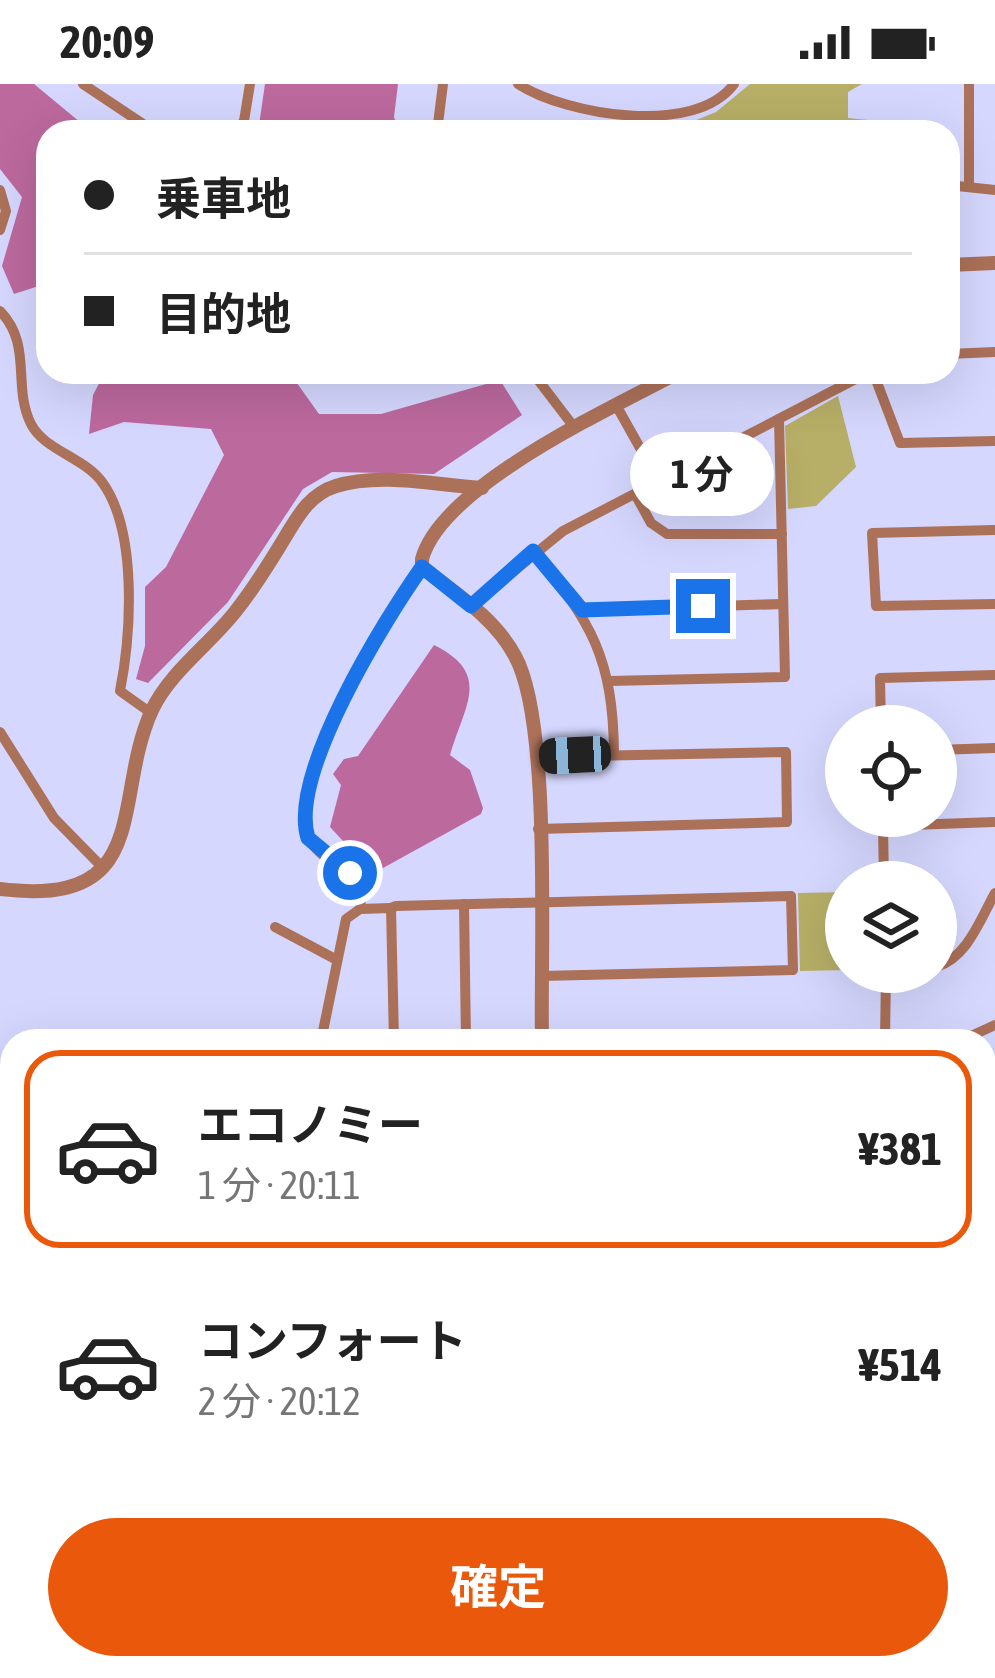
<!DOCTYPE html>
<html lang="ja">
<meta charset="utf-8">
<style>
body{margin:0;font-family:"Asap Condensed","Noto Sans JP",sans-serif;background:#f2f2f2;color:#222;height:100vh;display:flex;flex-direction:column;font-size:45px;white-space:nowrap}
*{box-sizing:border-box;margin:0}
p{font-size:39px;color:#767676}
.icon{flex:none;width:66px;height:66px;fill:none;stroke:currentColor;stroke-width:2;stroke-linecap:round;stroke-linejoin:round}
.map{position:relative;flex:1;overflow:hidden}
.details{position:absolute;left:0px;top:945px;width:996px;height:651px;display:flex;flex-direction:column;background:#fff;border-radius:36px 36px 0 0;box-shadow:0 12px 48px #0002}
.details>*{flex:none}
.guide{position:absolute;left:36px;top:36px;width:924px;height:264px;border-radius:36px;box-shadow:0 12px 48px #0002;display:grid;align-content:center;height:264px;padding:0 48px;background:#fff}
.buttons{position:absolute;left:825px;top:621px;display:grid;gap:24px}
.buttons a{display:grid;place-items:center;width:132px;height:132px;border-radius:50%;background:#fff;box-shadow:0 12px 48px #0002;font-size:60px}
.end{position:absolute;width:54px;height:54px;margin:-27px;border:15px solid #1a73e8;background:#fff;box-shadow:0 0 0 6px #fff}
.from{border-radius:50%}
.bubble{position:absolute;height:84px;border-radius:42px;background:#fff;box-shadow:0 12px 48px #0002;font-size:39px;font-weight:700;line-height:84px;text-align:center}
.car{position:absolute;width:36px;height:72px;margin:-36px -18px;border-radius:15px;box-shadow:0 0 9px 3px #0007;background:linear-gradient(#222 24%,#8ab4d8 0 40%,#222 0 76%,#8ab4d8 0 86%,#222 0)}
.guide b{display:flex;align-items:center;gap:42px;height:114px;font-size:45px}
.guide b+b{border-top:3px solid #e0e0e0}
.guide i{width:30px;height:30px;background:#222}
ul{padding:21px 0 0;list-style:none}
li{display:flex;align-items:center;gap:36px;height:198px;margin:0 24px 18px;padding:0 24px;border:6px solid transparent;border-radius:36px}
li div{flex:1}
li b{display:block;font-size:45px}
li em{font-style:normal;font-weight:700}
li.current{border-color:#ea580c}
li>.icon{width:108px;height:108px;stroke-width:1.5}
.cta{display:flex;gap:24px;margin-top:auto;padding:24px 48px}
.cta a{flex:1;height:138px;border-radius:72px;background:#ea580c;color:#fff;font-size:48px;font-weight:700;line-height:138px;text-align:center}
.status{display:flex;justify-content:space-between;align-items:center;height:84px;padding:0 60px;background:#fff;direction:ltr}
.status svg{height:33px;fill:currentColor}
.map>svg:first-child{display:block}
.green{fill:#b7af67}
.water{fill:#bc699e}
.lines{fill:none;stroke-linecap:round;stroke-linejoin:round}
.river{stroke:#bc699e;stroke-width:24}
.minor{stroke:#ac7159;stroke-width:10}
.tertiary{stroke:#ac7159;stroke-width:14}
.secondary{stroke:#8e3a11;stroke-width:15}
.primary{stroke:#61260a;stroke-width:16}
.trunk{stroke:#501c06;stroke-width:16}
.route{stroke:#1a73e8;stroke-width:15}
</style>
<div class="status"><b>20:09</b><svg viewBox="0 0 49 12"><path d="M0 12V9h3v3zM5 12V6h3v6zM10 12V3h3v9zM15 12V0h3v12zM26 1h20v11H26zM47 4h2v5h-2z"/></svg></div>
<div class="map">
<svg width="995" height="1594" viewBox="0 0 995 1594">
<rect width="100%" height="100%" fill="#d5d7fe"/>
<!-- green -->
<g class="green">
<path d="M 750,0 L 862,0 L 848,8 L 848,34 L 868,36 L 869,48 L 667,48 L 716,28 Z"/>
<path d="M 838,312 L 856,383 L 816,422 L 788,425 L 785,342 Z"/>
<path d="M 846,808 L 846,886 L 800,887 L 798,809 Z"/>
</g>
<!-- water -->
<g class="water">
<path d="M 0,0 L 34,0 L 92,48 L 48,48 L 48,199 L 14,210 L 2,182 L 22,113 L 0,85 Z"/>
<path d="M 265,0 L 398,0 L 394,33 L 399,48 L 258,48 Z"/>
<path d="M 105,288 L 289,288 L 319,330 L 381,330 L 500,296 L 522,331 L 434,390 L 332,388 L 303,405 L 228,518 L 148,599 L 136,595 L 145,562 L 145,503 L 166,483 L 224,371 L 211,345 L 124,338 L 89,350 L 93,311 Z"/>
<path d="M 434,561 C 492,590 465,620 450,671 L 470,686 L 483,724 L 481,730 L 383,784 L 355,770 L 330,743 L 341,701 L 333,690 L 344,675 L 358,672 Z"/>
</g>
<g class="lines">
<!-- river -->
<g class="river">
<path d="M 0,1114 L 12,1133"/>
<path d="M 363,1584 L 373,1594"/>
</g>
<!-- minor -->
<g class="minor">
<path d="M 83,0 L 155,48"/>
<path d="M 518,0 C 566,31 695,53 734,0"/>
<path d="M 236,48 L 244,37 L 250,0"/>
<path d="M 437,48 L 443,0"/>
<path d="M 948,101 L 995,106"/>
<path d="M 969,103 L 969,0"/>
<path d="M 0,106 L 6,127 L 0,146"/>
<path d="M 0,227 C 33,261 12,302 31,340 C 44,366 85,374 102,398 C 138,447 131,551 120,607 L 151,629"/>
<path d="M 948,270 L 995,268"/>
<path d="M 532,288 L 574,343"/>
<path d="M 873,288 L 900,359 L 995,357"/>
<path d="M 616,321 L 658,396"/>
<path d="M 635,410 L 651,439 L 667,450 L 782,450"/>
<path d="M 995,446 L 872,449 L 876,522 L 995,520"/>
<path d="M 533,467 C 592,538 613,575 614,669"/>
<path d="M 471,522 L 563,447 L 869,288"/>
<path d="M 582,526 L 783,520"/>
<path d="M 609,597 L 785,593 L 779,335"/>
<path d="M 881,642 L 880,594 L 995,591"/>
<path d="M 0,648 L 54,734 L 101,782"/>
<path d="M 936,666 L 995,664"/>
<path d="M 536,673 L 786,668 L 787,738 L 538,745"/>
<path d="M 884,798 L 883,742 L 995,738"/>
<path d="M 464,820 L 466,957"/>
<path d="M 360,825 L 362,805 C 347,785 319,774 308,754 C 281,707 392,526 422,483"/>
<path d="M 275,843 L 337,876"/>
<path d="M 936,883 C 967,874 980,836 995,809"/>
<path d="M 321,957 L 346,835 L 360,825 L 391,824"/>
<path d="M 394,957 L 391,824 L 396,822 L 791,812 L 793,886 L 541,892"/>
<path d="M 885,957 L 886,888"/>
<path d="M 960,957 L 995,941"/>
<path d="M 984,1035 L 995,1034"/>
<path d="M 984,1127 L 995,1109"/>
<path d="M 0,1407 L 12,1396"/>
<path d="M 639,1584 L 646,1594"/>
<path d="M 684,1584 L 692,1594"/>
<path d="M 39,1594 L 50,1584"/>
<path d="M 242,1594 L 258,1584"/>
<path d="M 770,1594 L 775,1584"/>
</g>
<!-- tertiary -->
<g class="tertiary">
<path d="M 948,181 L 995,179"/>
<path d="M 0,805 C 155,824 111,716 152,626 C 170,588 209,561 235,528 C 252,507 267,483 281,460 C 296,436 307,411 336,402 C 379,388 437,401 482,404"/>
<path d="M 542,957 C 540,871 552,638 515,572 C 495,534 455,509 422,483 L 422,475 C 442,401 614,323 679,288"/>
</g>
<!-- secondary -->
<g class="secondary">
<path d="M 0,1442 L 12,1463"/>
<path d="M 81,1584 L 87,1594"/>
</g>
<!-- primary -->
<path class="primary" d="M 984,1403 L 995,1409"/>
<!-- trunk -->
<g class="trunk">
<path d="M 984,1240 L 995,1222"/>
<path d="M 984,1302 L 995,1279"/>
<path d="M 984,1347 L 995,1325"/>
<path d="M 984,1446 L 995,1447"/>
<path d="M 800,1594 L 804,1584"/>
<path d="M 838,1594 L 843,1584"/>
<path d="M 862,1594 L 867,1584"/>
</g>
</g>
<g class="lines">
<!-- route -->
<path class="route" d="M 350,789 L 308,754 C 288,691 384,537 422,483 L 471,522 L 533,467 L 582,526 L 703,522"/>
</g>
</svg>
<div class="buttons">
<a><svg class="icon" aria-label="locate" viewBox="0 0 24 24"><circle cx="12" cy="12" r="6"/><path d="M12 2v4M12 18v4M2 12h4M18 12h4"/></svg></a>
<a><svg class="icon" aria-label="layers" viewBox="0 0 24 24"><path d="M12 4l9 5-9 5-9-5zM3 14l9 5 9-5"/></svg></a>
</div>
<i class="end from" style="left:350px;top:789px"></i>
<i class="end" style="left:703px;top:522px"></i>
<div class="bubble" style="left:630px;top:348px;width:144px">1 分</div>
<i class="car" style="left:575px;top:671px;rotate:267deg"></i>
<div class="guide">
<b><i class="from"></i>乗車地</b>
<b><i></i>目的地</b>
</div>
<section class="details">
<ul>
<li class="current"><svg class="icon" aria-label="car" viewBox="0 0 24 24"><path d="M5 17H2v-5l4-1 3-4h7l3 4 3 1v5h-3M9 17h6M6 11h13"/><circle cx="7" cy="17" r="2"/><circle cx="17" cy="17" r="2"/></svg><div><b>エコノミー</b><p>1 分 · 20:11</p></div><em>¥381</em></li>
<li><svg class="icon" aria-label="car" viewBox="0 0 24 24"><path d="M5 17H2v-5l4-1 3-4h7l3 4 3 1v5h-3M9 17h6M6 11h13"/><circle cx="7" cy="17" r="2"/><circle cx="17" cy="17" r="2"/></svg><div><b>コンフォート</b><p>2 分 · 20:12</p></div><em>¥514</em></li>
</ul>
<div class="cta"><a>確定</a></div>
</section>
</div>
